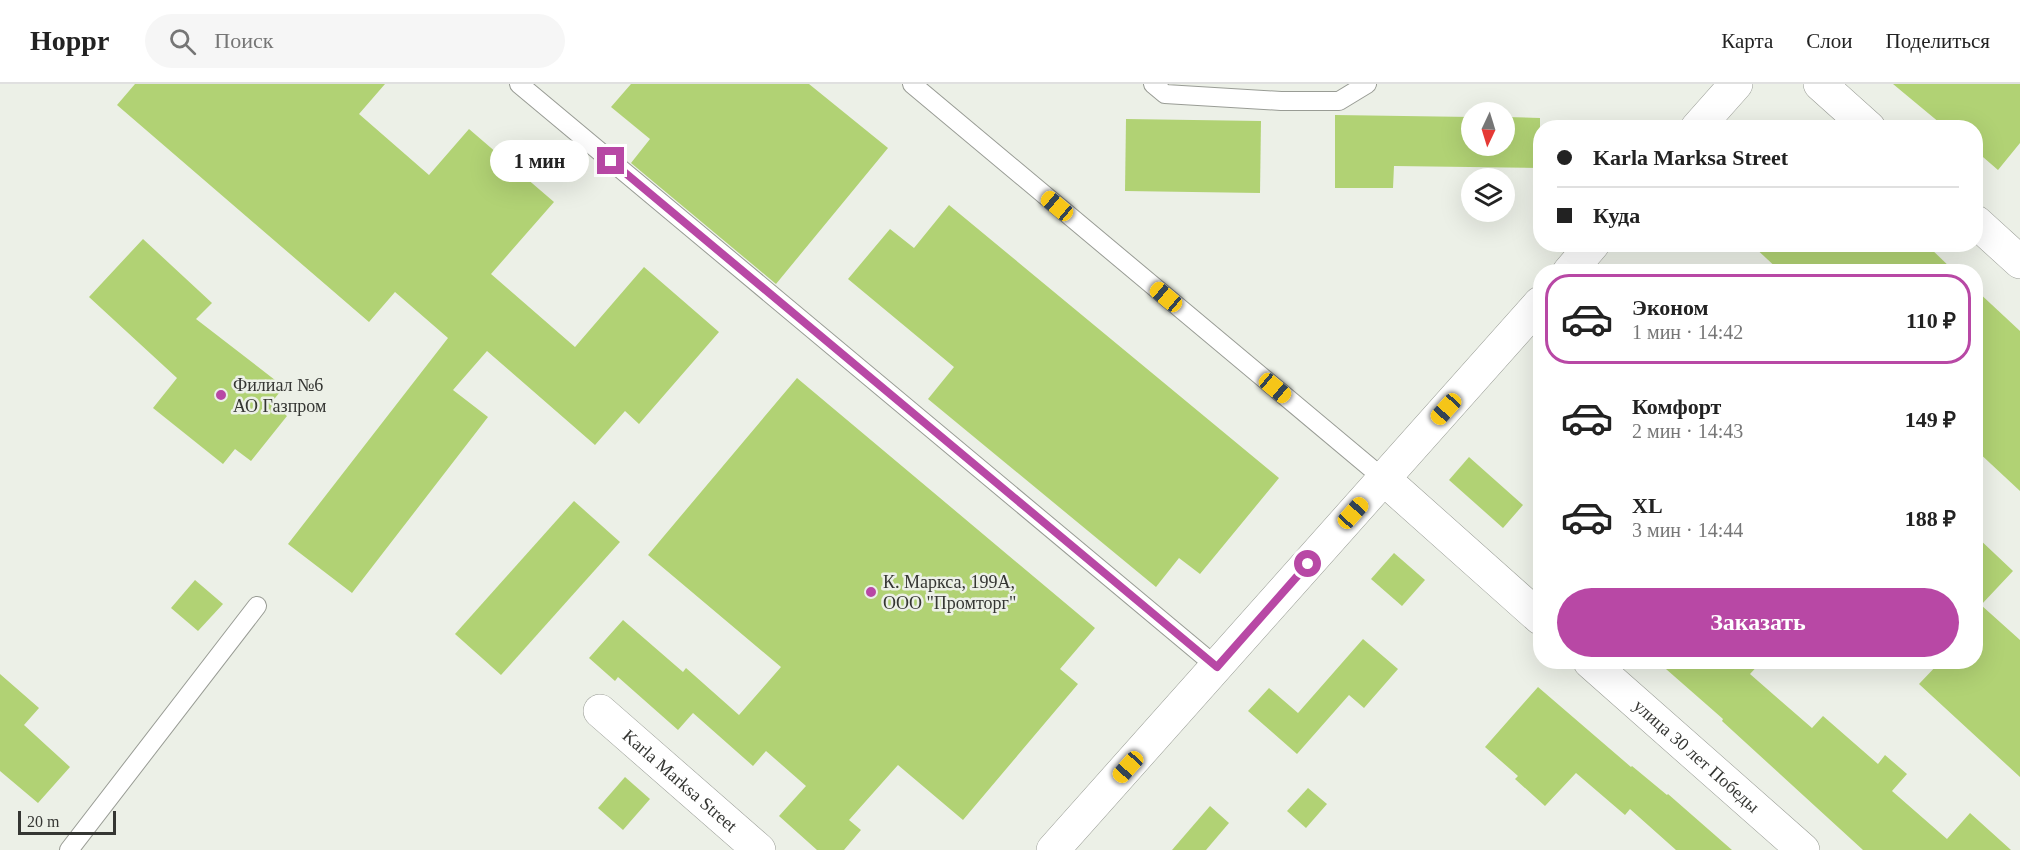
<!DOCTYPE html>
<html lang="ru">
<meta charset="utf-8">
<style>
body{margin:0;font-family:Georgia,serif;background:#f6f6f6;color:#222;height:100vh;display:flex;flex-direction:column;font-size:22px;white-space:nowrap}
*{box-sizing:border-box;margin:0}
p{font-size:20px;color:#767676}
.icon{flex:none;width:33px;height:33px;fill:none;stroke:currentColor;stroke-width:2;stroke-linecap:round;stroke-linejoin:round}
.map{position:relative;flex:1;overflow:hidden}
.panel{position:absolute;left:1533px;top:180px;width:450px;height:405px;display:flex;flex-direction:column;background:#fff;border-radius:24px;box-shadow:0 6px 24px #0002}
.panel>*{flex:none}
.banner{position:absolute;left:1533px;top:36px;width:450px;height:132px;border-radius:24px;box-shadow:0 6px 24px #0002;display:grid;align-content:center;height:132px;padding:0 24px;background:#fff}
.needle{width:39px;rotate:184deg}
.buttons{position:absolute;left:1461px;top:18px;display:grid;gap:12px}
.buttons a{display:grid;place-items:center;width:54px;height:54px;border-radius:50%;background:#fff;box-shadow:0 6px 24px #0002;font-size:30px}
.scale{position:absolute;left:18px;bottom:15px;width:98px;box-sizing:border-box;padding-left:6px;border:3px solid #353633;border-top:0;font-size:16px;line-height:21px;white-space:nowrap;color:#353633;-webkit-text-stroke:4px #ecf0e7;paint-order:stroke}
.end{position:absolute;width:27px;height:27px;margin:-14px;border:8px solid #b848a5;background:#fff;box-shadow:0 0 0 3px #fff}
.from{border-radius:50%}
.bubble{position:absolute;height:42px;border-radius:21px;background:#fff;box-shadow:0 6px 24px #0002;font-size:20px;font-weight:800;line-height:42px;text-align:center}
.car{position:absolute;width:18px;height:36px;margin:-18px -9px;border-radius:8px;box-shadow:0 0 4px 2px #0007;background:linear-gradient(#f5c518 24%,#345 0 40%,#f5c518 0 76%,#345 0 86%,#f5c518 0)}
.banner b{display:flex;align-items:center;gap:21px;height:57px;font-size:22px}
.banner b+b{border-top:2px solid #e0e0e0}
.banner i{width:15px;height:15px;background:#222}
ul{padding:10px 0 0;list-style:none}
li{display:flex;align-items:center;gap:18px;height:90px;margin:0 12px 9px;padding:0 12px;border:3px solid transparent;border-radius:24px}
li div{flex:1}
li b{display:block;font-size:22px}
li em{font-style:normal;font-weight:800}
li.on{border-color:#b848a5}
li>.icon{width:54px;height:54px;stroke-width:1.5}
.cta{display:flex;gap:12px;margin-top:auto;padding:12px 24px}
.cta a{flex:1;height:69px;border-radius:36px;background:#b848a5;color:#fff;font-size:24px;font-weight:800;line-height:69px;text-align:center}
header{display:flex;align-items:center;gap:36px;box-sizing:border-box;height:84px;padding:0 30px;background:#fff;border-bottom:2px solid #e0e0e0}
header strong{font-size:28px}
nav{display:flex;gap:33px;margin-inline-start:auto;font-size:21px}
.search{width:420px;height:54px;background:#f6f6f6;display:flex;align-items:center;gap:15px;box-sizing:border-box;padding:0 21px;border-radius:33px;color:#767676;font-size:22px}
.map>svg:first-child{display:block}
.building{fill:#b1d274}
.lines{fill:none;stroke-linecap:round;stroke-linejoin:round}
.lane-casing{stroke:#999c95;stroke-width:20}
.street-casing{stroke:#999c95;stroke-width:34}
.secondary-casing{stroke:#999c95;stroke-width:34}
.lane{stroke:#fff;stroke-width:18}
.street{stroke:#fff;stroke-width:33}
.secondary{stroke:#fff;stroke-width:33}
.route{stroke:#b848a5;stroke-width:8}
.poi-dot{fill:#b848a5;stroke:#ecf0e7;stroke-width:2}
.labels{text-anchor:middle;stroke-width:5;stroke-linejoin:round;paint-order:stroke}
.poi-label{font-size:18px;fill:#353633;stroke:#ecf0e7;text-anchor:start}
.street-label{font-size:18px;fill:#353633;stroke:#ecf0e7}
</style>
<header>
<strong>Hoppr</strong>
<div class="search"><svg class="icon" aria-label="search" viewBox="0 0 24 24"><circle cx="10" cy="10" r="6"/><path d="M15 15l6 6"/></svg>Поиск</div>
<nav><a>Карта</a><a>Слои</a><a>Поделиться</a></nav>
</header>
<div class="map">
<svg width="2020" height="766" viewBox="0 0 2020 766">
<rect width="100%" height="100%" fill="#ecf0e7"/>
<!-- building -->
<g class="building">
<path d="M 135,0 L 385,0 L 359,30 L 429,91 L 469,45 L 554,118 L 491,190 L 575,263 L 644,183 L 719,248 L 639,340 L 625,327 L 595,361 L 487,267 L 453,306 L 488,333 L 352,509 L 288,460 L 448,254 L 395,208 L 369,238 L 117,21 Z"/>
<path d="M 631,0 L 809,0 L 888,64 L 776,200 L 631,79 L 650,55 L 611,23 Z"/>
<path d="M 1893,0 L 2020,0 L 2020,59 L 1998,86 L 1976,67 L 1976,44 L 1946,44 Z"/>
<path d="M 1335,31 L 1472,33 L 1472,62 L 1504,62 L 1504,33 L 1540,34 L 1540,84 L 1394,82 L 1393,104 L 1335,104 Z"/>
<path d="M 1126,35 L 1261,37 L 1260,109 L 1125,107 Z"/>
<path d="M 949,121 L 1279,394 L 1200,490 L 1179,474 L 1156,503 L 928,315 L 954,283 L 848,195 L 890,145 L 914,164 Z"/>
<path d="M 143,155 L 212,219 L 196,235 L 284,303 L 271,319 L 287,332 L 251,377 L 235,365 L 223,380 L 153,324 L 177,294 L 89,213 Z"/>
<path d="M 1751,160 L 1926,160 L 1955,188 L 1781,188 Z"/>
<path d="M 1976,206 L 2020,247 L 2020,407 L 1976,366 Z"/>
<path d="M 797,294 L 1095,544 L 1060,585 L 1078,600 L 963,736 L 898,681 L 849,736 L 861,746 L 844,766 L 817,766 L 779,732 L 806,702 L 766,667 L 753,682 L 693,629 L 678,646 L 618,593 L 615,597 L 589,574 L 623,536 L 683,588 L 686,584 L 739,631 L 781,583 L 648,471 Z"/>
<path d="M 1469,373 L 1523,421 L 1503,444 L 1449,396 Z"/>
<path d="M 574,417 L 620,458 L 501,591 L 455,550 Z"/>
<path d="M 1976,452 L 2013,487 L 1981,521 L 2020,556 L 2020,693 L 1919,600 L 1940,578 L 1976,578 Z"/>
<path d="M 1394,469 L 1425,496 L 1402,522 L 1371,495 Z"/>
<path d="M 195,496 L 223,520 L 198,547 L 171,524 Z"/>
<path d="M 1363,555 L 1398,585 L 1364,624 L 1349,611 L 1297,670 L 1248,627 L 1269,604 L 1298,629 Z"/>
<path d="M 1658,578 L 1761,578 L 1750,590 L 1812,644 L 1823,632 L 1878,680 L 1885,671 L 1907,690 L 1892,707 L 1947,755 L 1970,729 L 2011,766 L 1863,766 L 1722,637 L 1723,635 Z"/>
<path d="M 0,590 L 39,624 L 24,641 L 70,683 L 38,719 L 0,687 Z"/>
<path d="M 1538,603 L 1631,683 L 1632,682 L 1667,711 L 1668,710 L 1732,766 L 1676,766 L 1630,725 L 1625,731 L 1576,689 L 1545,722 L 1515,695 L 1518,692 L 1485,663 Z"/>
<path d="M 625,693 L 650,715 L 623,746 L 598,724 Z"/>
<path d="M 1308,704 L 1327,720 L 1306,744 L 1287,727 Z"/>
<path d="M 1210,722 L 1229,739 L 1206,766 L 1172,766 Z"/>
</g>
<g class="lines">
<!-- lane casing -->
<g class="lane-casing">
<g id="lane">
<path d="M 519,0 L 1217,583"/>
<path d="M 912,0 L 1384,395"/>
<path d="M 1153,0 L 1165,10 L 1281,17 L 1339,17 L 1367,0"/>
<path d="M 69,766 L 257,522"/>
</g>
</g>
<!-- street casing -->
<g class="street-casing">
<g id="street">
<path d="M 1384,395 L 1540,534"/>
<path id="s1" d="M 1590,578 L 1803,766"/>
<path id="s2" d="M 600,627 L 759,766"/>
</g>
</g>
<!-- secondary casing -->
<g class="secondary-casing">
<g id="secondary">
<path d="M 1820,0 L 1869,44"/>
<path d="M 1697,44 L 1736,0"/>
<path d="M 1976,138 L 2020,178"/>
<path d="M 1569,188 L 1593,160"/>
<path d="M 1053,766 L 1540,219"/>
</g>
</g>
<!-- lane -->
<use href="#lane" class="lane"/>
<!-- street -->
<use href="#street" class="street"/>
<!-- secondary -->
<use href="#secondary" class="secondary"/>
</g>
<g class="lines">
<!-- route -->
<path class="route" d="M 611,77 L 1217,583 L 1308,480"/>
</g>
<!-- markers -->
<g class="poi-dot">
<circle cx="221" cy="311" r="6"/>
<circle cx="871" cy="508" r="6"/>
</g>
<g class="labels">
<!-- poi labels -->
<g class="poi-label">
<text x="233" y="307">Филиал №6<tspan x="233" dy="21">АО Газпром</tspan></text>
<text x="883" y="504">К. Маркса, 199А,<tspan x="883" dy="21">ООО "Промторг"</tspan></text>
</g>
<!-- street labels -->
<g class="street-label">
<text dy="6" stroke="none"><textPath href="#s1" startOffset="142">улица 30 лет Победы</textPath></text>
<text dy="6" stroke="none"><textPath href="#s2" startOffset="106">Karla Marksa Street</textPath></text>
</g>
</g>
</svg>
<div class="buttons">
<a><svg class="needle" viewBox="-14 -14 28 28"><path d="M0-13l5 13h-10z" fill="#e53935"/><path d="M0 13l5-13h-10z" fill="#767676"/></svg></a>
<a><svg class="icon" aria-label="layers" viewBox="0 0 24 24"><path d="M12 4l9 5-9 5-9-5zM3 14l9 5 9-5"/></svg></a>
</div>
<div class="scale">20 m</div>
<i class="end from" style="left:1308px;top:480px"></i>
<i class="end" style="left:611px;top:77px"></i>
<div class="bubble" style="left:490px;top:56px;width:99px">1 мин</div>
<i class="car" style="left:1057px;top:122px;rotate:310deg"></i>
<i class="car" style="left:1166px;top:213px;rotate:310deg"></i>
<i class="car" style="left:1275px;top:304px;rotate:130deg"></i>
<i class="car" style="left:1446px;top:325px;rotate:222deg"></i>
<i class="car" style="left:1353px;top:429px;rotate:42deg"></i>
<i class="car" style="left:1128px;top:683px;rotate:222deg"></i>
<div class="banner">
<b><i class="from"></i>Karla Marksa Street</b>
<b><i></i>Куда</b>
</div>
<section class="panel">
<ul>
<li class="on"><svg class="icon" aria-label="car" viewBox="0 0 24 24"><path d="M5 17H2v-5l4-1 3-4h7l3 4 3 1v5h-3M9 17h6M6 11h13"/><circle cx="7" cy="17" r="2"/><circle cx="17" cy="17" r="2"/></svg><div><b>Эконом</b><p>1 мин · 14:42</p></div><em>110 ₽</em></li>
<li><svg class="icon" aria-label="car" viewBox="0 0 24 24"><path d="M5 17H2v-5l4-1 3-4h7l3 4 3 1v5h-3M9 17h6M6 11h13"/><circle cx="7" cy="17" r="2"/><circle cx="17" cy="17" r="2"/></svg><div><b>Комфорт</b><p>2 мин · 14:43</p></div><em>149 ₽</em></li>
<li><svg class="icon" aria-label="car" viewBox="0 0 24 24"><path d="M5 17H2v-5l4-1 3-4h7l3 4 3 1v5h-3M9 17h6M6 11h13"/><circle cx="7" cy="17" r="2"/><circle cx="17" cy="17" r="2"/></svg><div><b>XL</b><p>3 мин · 14:44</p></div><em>188 ₽</em></li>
</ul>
<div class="cta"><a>Заказать</a></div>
</section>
</div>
